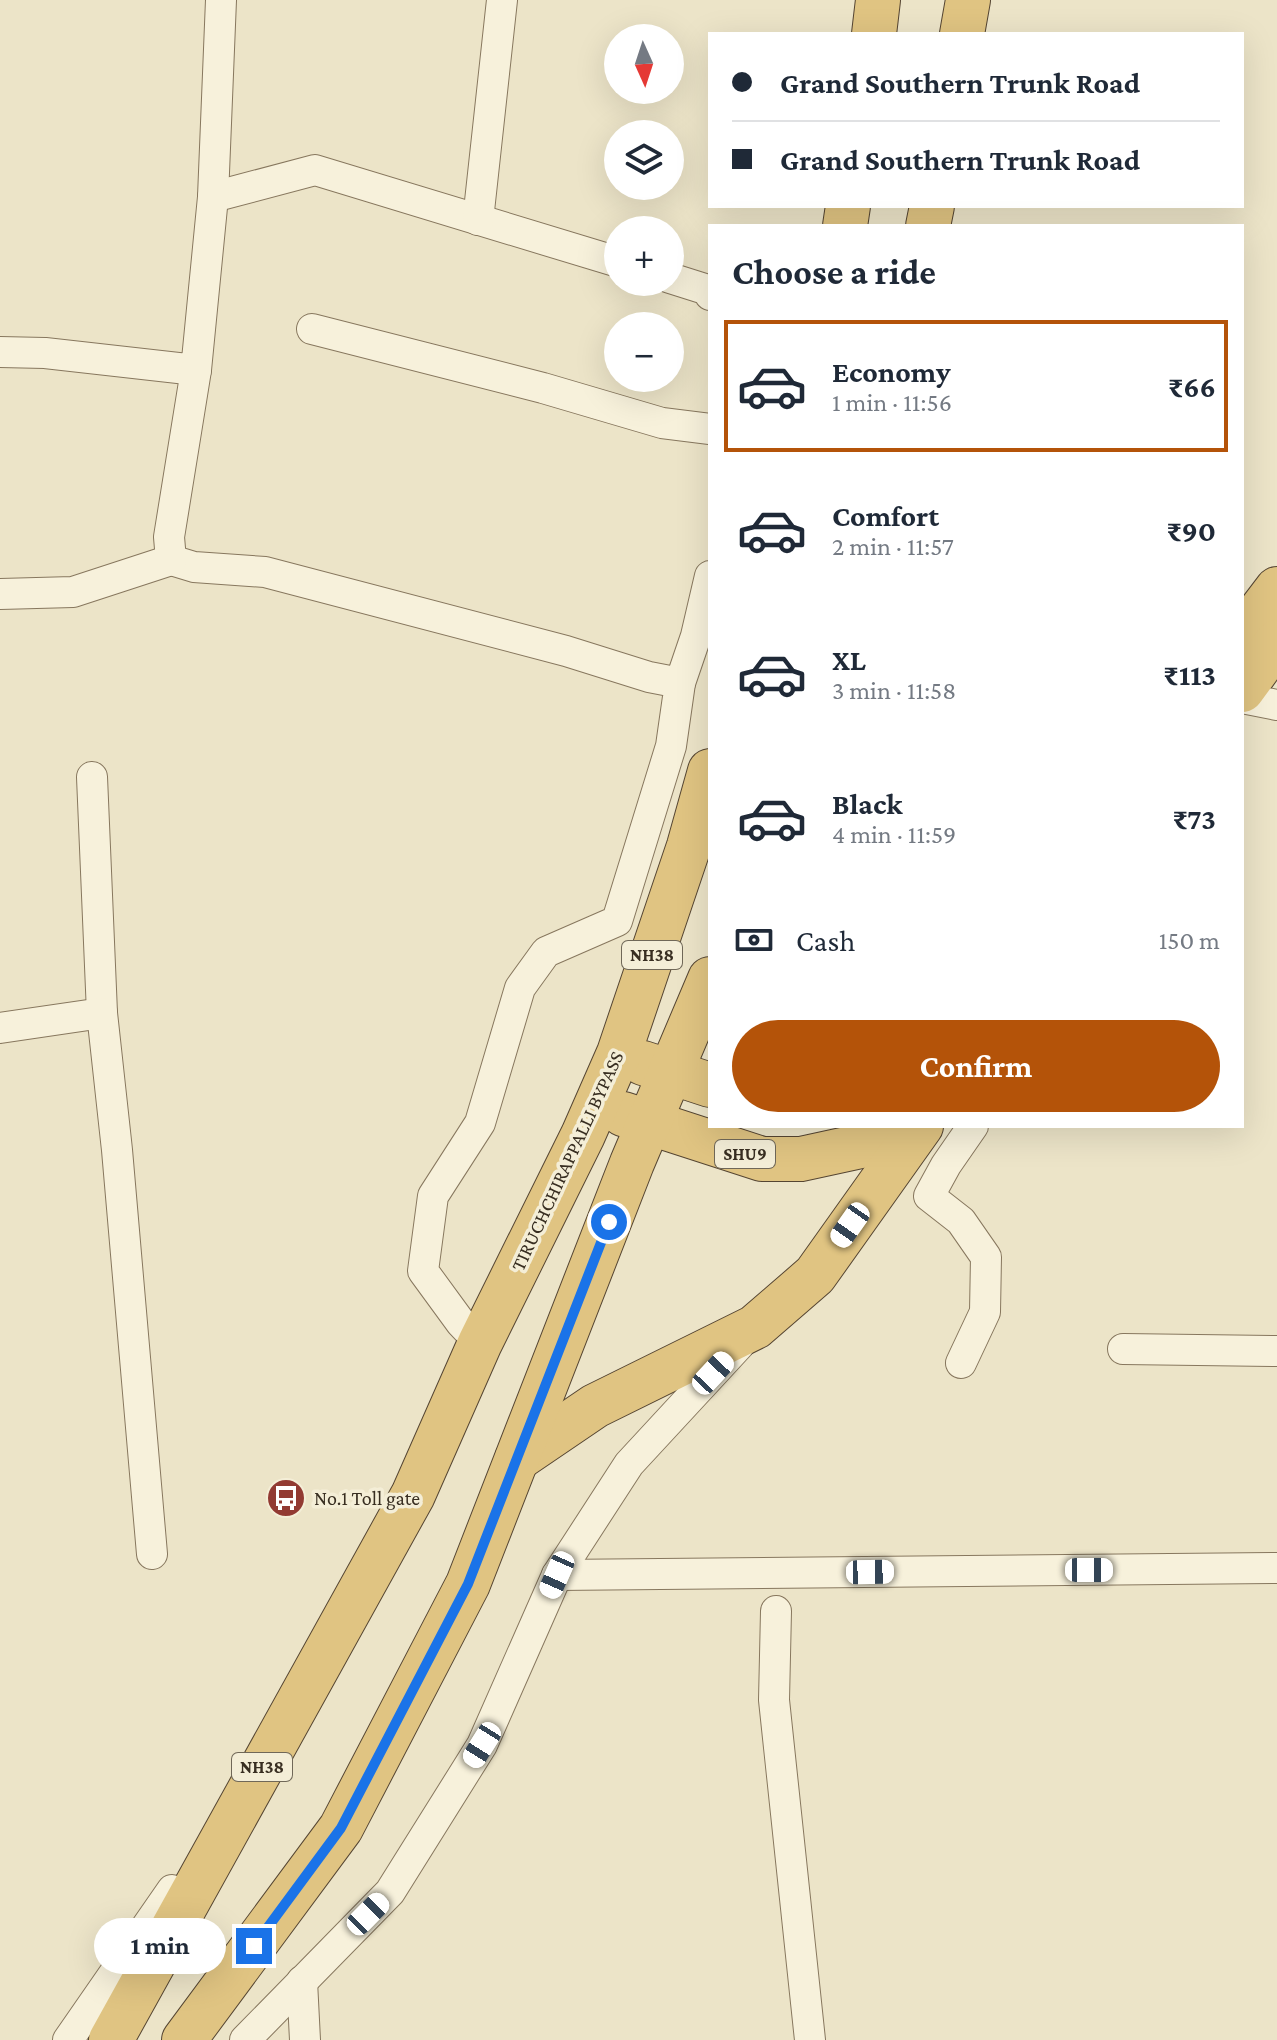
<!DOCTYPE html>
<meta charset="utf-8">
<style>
body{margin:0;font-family:"Crimson Pro",serif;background:#f6f6f7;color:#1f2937;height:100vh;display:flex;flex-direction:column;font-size:30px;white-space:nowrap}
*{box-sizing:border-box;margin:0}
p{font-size:26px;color:#747a83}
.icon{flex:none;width:44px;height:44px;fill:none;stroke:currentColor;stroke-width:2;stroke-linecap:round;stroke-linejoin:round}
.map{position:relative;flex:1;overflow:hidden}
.side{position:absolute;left:708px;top:224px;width:536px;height:904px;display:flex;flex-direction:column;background:#fff;border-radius:0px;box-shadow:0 8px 32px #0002}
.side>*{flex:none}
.banner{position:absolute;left:708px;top:32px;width:536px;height:176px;border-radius:0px;box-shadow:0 8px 32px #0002;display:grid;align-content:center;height:176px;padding:0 24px;background:#fff}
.needle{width:52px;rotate:177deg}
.buttons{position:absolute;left:604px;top:24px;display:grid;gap:16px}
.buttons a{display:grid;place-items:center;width:80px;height:80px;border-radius:50%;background:#fff;box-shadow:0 8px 32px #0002;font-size:40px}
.end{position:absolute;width:36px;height:36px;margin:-18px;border:10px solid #1a73e8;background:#fff;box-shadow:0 0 0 4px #fff}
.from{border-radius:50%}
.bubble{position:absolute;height:56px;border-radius:28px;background:#fff;box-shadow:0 8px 32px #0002;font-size:26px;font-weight:700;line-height:56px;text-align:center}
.car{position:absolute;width:24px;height:48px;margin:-24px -12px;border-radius:10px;box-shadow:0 0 6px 2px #0007;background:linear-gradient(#fff 24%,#345 0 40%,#fff 0 76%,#345 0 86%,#fff 0)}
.banner b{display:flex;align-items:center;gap:28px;height:76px;font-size:30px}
.banner b+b{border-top:2px solid #e0e1e3}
.banner i{width:20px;height:20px;background:#1f2937}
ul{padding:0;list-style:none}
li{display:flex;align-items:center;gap:24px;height:132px;margin:0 16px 12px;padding:0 8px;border:4px solid transparent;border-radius:0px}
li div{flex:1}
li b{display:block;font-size:30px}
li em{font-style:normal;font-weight:700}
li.active{border-color:#b45309}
li>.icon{width:72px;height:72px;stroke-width:1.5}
h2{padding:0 24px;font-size:36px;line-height:96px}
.pay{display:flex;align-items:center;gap:20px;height:88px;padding:0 24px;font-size:30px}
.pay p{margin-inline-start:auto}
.primary-button{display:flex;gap:16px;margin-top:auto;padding:16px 24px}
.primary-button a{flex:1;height:92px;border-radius:48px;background:#b45309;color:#fff;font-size:32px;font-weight:700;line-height:92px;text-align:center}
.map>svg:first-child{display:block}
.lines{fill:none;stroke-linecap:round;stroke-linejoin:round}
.minor-casing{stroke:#87775e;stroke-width:32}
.trunk-casing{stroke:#554532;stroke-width:46}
.minor{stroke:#f7f1db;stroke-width:30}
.trunk{stroke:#e0c482;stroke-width:44}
.route{stroke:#1a73e8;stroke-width:10}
.labels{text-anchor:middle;stroke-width:7;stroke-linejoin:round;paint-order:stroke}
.shield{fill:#f4eed7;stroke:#706858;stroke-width:2}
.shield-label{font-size:18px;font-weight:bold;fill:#382e21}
.street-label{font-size:20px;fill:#382e21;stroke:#f4eed7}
.poi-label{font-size:20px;fill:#382e21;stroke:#f4eed7;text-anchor:start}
</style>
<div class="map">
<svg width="1277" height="2040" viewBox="0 0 1277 2040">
<rect width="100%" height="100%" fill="#ece4c8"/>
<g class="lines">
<!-- minor casing -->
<g class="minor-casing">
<g id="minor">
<path d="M 213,197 L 315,170 L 618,262"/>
<path d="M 478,220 L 502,0"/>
<path d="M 670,278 L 708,290 L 710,295"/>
<path d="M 312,329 L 543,388 L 662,423 L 710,429"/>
<path d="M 0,352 L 45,353 L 196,370 L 213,197 L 221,0"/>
<path d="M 196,370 L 169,537 L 171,560 L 194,567 L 265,572 L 566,651 L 649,677 L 680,683 L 671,746 L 617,921 L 546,952 L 520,988 L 480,1123 L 433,1196 L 423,1271 L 461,1323 L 480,1343"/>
<path d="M 0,594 L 73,592 L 171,560"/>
<path d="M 680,683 L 696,636 L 710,576"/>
<path d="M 1242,698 L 1277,705"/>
<path d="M 92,777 L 102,1013 L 117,1150 L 152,1554"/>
<path d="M 0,1028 L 102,1013"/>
<path d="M 1123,1349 L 1277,1351"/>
<path d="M 961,1363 L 985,1312 L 986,1257 L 961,1221 L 929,1196 L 946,1165 L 973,1126"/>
<path d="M 557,1575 L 1277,1568"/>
<path d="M 776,1611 L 774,1700 L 810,2040"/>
<path d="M 302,1981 L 305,2040"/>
<path d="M 68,2040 L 172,1890"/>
<path d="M 245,2040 L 390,1892 L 482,1745 L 557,1575 L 629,1464 L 740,1344"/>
</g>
</g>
<!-- trunk casing -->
<g class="trunk-casing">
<g id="trunk">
<path d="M 874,34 L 878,0"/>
<path d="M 962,34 L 968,0"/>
<path d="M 845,226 L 848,206"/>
<path d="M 928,226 L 932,206"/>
<path d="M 1242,635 L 1277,589"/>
<path d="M 1242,690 L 1277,642"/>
<path d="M 643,1063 L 710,1085"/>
<path d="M 623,1114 L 762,1159 L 801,1159 L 870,1144 L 894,1126"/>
<path d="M 517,1459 L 595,1406 L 755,1327 L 815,1275 L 921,1126"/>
<path d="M 111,2040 L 413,1495 L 480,1343 L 583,1135 L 619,1053 L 689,846 L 710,771"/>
<path d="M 184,2040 L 341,1828 L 468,1584 L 632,1163 L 710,979"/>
</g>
</g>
<!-- minor -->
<use href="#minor" class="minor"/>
<!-- trunk -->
<use href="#trunk" class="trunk"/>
</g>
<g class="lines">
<!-- route -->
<path class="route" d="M 254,1946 L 341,1828 L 468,1584 L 609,1222"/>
</g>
<!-- icons -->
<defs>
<g id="bus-disc" transform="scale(2)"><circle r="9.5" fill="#923a32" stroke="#f4eed7"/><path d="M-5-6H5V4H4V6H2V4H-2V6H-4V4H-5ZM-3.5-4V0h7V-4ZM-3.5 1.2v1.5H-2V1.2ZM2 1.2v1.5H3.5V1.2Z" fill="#fff"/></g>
</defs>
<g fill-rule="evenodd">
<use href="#bus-disc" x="286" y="1498"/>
</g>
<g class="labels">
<!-- shield labels -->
<g class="shield">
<rect x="622" y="941" width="60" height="28" rx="6"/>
<rect x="715" y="1140" width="60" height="28" rx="6"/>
<rect x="232" y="1753" width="60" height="28" rx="6"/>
</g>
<g class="shield-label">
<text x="652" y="961">NH38</text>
<text x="745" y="1160">SHU9</text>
<text x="262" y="1773">NH38</text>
</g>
<!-- street labels -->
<g class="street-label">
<text transform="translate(567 1161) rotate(-65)" y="7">TIRUCHCHIRAPPALLI BYPASS</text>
</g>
<!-- poi labels -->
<g class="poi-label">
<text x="314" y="1505">No.1 Toll gate</text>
</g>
</g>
</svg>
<div class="buttons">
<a><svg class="needle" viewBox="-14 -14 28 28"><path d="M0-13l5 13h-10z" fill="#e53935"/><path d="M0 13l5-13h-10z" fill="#747a83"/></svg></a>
<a><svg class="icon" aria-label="layers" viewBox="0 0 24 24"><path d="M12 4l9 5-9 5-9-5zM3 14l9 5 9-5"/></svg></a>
<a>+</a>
<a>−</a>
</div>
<i class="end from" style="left:609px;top:1222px"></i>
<i class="end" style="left:254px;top:1946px"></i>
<div class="bubble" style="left:94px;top:1918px;width:132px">1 min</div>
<i class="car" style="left:850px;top:1225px;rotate:215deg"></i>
<i class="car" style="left:713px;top:1373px;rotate:43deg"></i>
<i class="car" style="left:1089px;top:1570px;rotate:90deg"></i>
<i class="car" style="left:870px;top:1572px;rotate:89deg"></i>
<i class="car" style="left:557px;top:1575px;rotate:204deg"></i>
<i class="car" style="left:482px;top:1745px;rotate:212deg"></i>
<i class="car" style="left:368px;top:1914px;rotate:45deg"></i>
<div class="banner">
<b><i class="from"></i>Grand Southern Trunk Road</b>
<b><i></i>Grand Southern Trunk Road</b>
</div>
<section class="side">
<h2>Choose a ride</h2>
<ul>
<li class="active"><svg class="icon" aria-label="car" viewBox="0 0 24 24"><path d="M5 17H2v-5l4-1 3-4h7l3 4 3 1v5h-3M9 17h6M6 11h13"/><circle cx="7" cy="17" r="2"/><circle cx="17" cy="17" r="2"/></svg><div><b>Economy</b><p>1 min · 11:56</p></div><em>₹66</em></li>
<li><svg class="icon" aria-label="car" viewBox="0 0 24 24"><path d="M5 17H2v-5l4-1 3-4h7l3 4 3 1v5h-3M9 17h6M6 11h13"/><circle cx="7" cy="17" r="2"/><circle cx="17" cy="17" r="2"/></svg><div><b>Comfort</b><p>2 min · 11:57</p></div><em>₹90</em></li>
<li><svg class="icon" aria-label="car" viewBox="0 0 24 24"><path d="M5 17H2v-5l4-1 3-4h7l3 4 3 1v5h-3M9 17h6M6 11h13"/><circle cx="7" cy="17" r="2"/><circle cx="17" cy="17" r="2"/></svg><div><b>XL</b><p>3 min · 11:58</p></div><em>₹113</em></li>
<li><svg class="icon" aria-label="car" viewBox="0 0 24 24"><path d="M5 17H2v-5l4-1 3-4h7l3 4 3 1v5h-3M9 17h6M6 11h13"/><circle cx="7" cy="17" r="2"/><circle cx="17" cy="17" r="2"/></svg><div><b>Black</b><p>4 min · 11:59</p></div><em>₹73</em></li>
</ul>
<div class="pay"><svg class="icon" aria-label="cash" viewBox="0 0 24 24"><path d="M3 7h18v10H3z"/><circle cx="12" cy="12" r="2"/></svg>Cash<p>150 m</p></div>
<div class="primary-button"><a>Confirm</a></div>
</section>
</div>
